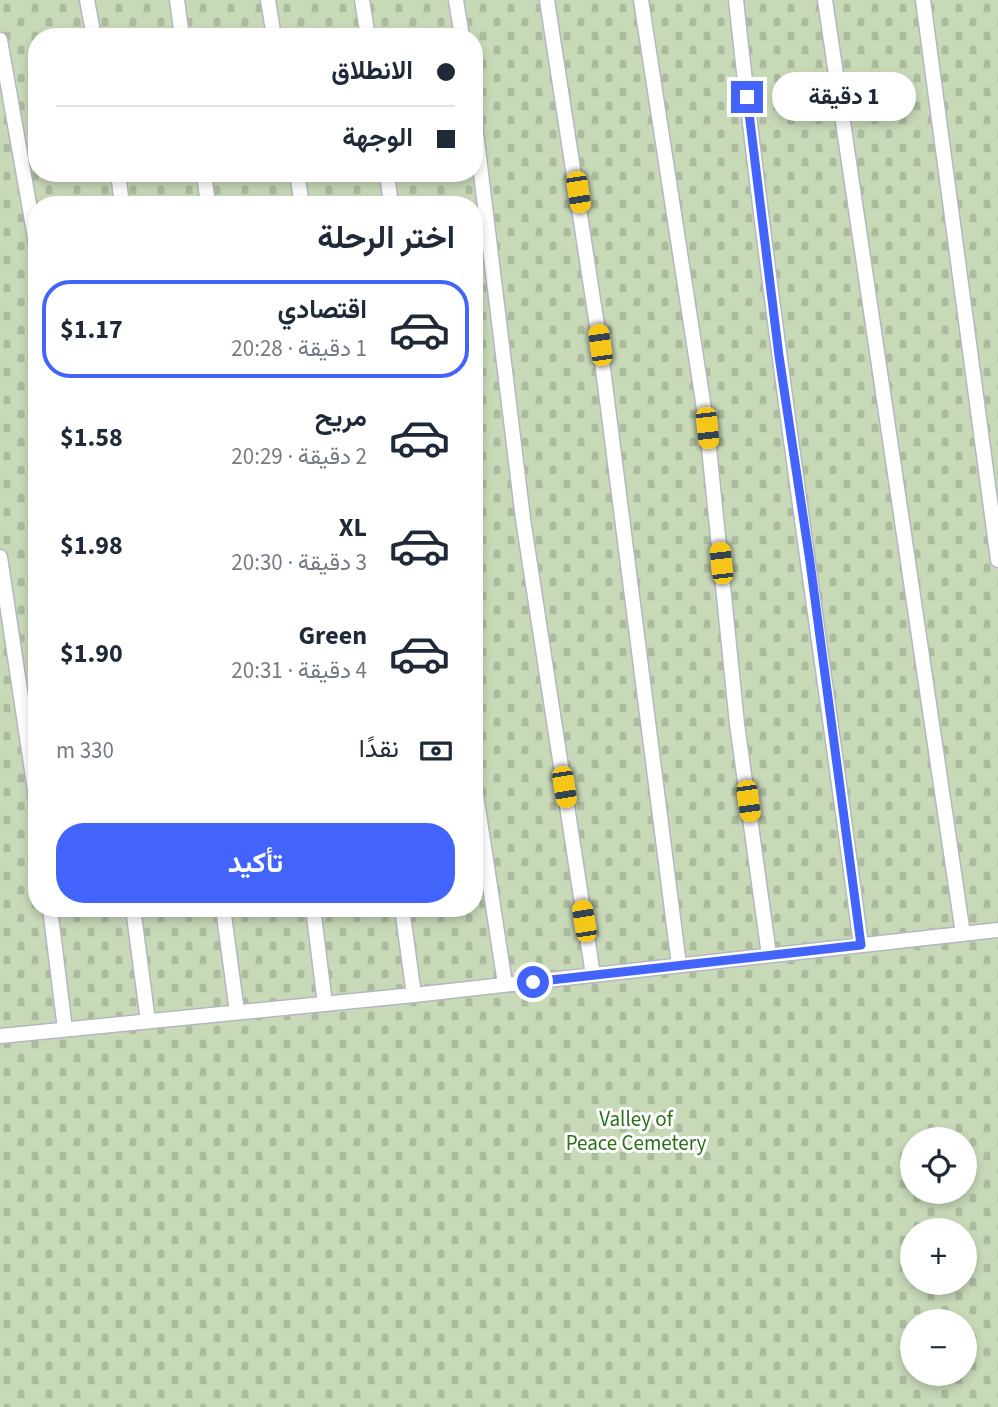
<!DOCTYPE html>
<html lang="ar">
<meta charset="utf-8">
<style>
body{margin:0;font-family:"Source Sans 3",Vazirmatn,sans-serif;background:#f6f6f7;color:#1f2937;direction:rtl;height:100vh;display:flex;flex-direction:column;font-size:26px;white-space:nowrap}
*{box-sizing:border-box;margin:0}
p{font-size:23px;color:#747a83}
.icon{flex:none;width:38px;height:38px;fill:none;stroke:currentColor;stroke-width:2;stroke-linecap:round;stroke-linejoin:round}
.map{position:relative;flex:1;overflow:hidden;direction:ltr}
.side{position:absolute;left:28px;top:196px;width:455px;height:721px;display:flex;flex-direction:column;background:#fff;border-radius:28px;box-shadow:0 4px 10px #0003;direction:rtl}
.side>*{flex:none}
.hud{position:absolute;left:28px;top:28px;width:455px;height:154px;border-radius:28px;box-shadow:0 4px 10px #0003;direction:rtl;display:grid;align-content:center;height:154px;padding:0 28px;background:#fff}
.controls{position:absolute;left:900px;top:1127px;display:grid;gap:14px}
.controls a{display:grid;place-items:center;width:77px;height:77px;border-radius:50%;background:#fff;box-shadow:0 4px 10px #0003;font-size:35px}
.end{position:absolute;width:32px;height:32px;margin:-16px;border:9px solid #4264fb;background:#fff;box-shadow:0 0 0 4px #fff}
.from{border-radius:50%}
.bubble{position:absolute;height:49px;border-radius:24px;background:#fff;box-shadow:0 4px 10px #0003;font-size:23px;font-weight:700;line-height:49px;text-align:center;direction:rtl}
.car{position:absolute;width:21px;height:42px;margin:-21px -10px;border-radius:9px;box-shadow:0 0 5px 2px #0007;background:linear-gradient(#f5c518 24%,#345 0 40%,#f5c518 0 76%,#345 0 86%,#f5c518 0)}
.hud b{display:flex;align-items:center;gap:24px;height:66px;font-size:26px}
.hud b+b{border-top:2px solid #e0e1e3}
.hud i{width:18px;height:18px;background:#1f2937}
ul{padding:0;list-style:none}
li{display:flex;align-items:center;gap:21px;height:98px;margin:0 14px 10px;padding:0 14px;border:4px solid transparent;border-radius:28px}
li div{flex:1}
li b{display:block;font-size:26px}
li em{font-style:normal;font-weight:700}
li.current{border-color:#4264fb}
li>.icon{width:63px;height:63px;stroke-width:1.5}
h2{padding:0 28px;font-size:32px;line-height:84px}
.pay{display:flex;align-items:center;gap:18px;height:77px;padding:0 28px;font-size:26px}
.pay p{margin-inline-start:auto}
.primary-button{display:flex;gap:14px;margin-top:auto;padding:14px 28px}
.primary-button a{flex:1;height:80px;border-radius:28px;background:#4264fb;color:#fff;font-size:28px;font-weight:700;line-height:80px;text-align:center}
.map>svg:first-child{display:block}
.cemetery{fill:url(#cemetery-stones);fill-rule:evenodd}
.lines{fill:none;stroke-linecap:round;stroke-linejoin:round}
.service-casing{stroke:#b4b7c1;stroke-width:17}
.service{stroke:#fff;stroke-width:14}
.route{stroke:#4264fb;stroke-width:9}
.labels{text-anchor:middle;stroke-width:6;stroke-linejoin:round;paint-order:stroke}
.park-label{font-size:21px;fill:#2c6e1b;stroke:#fff}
</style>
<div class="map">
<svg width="998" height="1407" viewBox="0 0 998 1407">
<defs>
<pattern id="cemetery-stones" width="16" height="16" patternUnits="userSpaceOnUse" patternTransform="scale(1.75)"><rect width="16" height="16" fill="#c8d9b8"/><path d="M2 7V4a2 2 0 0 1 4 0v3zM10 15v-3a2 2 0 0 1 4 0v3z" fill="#acbb9e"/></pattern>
</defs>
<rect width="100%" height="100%" fill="#efe9e1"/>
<!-- cemetery -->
<path class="cemetery" d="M 0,0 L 998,0 L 998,1407 L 0,1407 ZM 37,37 L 474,37 L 474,173 L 37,173 ZM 37,205 L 474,205 L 474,908 L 37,908 ZM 912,1139 L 964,1139 L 964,1192 L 912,1192 ZM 912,1230 L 964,1230 L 964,1283 L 912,1283 ZM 912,1321 L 964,1321 L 964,1374 L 912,1374 Z"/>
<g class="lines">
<!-- service casing -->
<g class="service-casing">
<g id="service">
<path d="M 87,0 L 94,37"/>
<path d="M 177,0 L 182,37"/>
<path d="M 268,0 L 274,37"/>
<path d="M 362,0 L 368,37"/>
<path d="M 456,0 L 462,37"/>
<path d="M 547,0 L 600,345 L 679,965"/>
<path d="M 641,0 L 707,428 L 737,724 L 769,955"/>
<path d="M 736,0 C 770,316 819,630 861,945"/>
<path d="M 825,0 L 963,934"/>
<path d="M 923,0 L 998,560"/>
<path d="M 0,40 L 37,249"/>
<path d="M 474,116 L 523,519 L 593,975"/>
<path d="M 118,173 L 122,205"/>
<path d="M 204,173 L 208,205"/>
<path d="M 297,173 L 302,205"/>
<path d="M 387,173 L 391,205"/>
<path d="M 0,557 L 37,804"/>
<path d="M 474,782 L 505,984"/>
<path d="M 50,908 L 65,1029"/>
<path d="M 133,908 L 148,1021"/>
<path d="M 223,908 L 237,1012"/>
<path d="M 313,908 L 325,1004"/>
<path d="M 402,908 L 414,995"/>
<path d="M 0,1036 L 414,995 L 998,930"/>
</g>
</g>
<!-- service -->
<use href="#service" class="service"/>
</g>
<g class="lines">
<!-- route -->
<path class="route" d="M 533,982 L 861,945 L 810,562 L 779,356 L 747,97"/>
</g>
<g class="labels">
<!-- park labels -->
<g class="park-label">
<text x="636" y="1126">Valley of<tspan x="636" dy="24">Peace Cemetery</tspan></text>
</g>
</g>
</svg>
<div class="controls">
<a><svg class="icon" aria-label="locate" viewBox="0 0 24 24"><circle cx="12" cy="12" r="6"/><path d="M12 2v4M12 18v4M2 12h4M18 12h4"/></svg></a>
<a>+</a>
<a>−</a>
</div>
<i class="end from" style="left:533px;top:982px"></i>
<i class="end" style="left:747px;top:97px"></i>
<div class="bubble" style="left:772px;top:72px;width:144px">1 دقيقة</div>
<i class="car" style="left:578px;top:192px;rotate:171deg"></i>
<i class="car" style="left:600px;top:345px;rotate:352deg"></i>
<i class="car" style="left:707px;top:428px;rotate:174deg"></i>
<i class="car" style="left:721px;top:563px;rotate:354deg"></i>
<i class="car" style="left:564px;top:787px;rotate:171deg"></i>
<i class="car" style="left:748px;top:801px;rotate:172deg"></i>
<i class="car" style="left:584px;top:921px;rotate:351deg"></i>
<div class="hud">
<b><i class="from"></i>الانطلاق</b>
<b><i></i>الوجهة</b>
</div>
<section class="side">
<h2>اختر الرحلة</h2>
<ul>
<li class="current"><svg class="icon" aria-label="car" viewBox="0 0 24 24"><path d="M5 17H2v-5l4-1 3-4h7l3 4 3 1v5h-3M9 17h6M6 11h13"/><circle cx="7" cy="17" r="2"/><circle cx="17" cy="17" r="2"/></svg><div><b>اقتصادي</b><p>1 دقيقة · 20:28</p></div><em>$1.17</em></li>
<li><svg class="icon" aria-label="car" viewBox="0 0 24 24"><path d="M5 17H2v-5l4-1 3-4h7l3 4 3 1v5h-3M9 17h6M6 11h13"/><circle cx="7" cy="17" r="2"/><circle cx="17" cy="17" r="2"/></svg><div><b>مريح</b><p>2 دقيقة · 20:29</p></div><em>$1.58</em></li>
<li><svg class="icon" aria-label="car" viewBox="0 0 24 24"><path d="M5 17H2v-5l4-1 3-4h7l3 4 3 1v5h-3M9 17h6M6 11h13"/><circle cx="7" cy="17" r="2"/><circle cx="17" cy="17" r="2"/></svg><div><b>XL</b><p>3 دقيقة · 20:30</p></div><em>$1.98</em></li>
<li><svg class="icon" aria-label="car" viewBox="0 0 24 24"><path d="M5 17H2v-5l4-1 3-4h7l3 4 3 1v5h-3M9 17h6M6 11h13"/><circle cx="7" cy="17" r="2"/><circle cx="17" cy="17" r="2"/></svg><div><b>Green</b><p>4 دقيقة · 20:31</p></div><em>$1.90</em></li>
</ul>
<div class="pay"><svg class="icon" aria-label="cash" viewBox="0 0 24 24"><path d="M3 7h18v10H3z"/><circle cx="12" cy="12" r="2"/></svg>نقدًا<p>330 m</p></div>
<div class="primary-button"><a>تأكيد</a></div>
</section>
</div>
